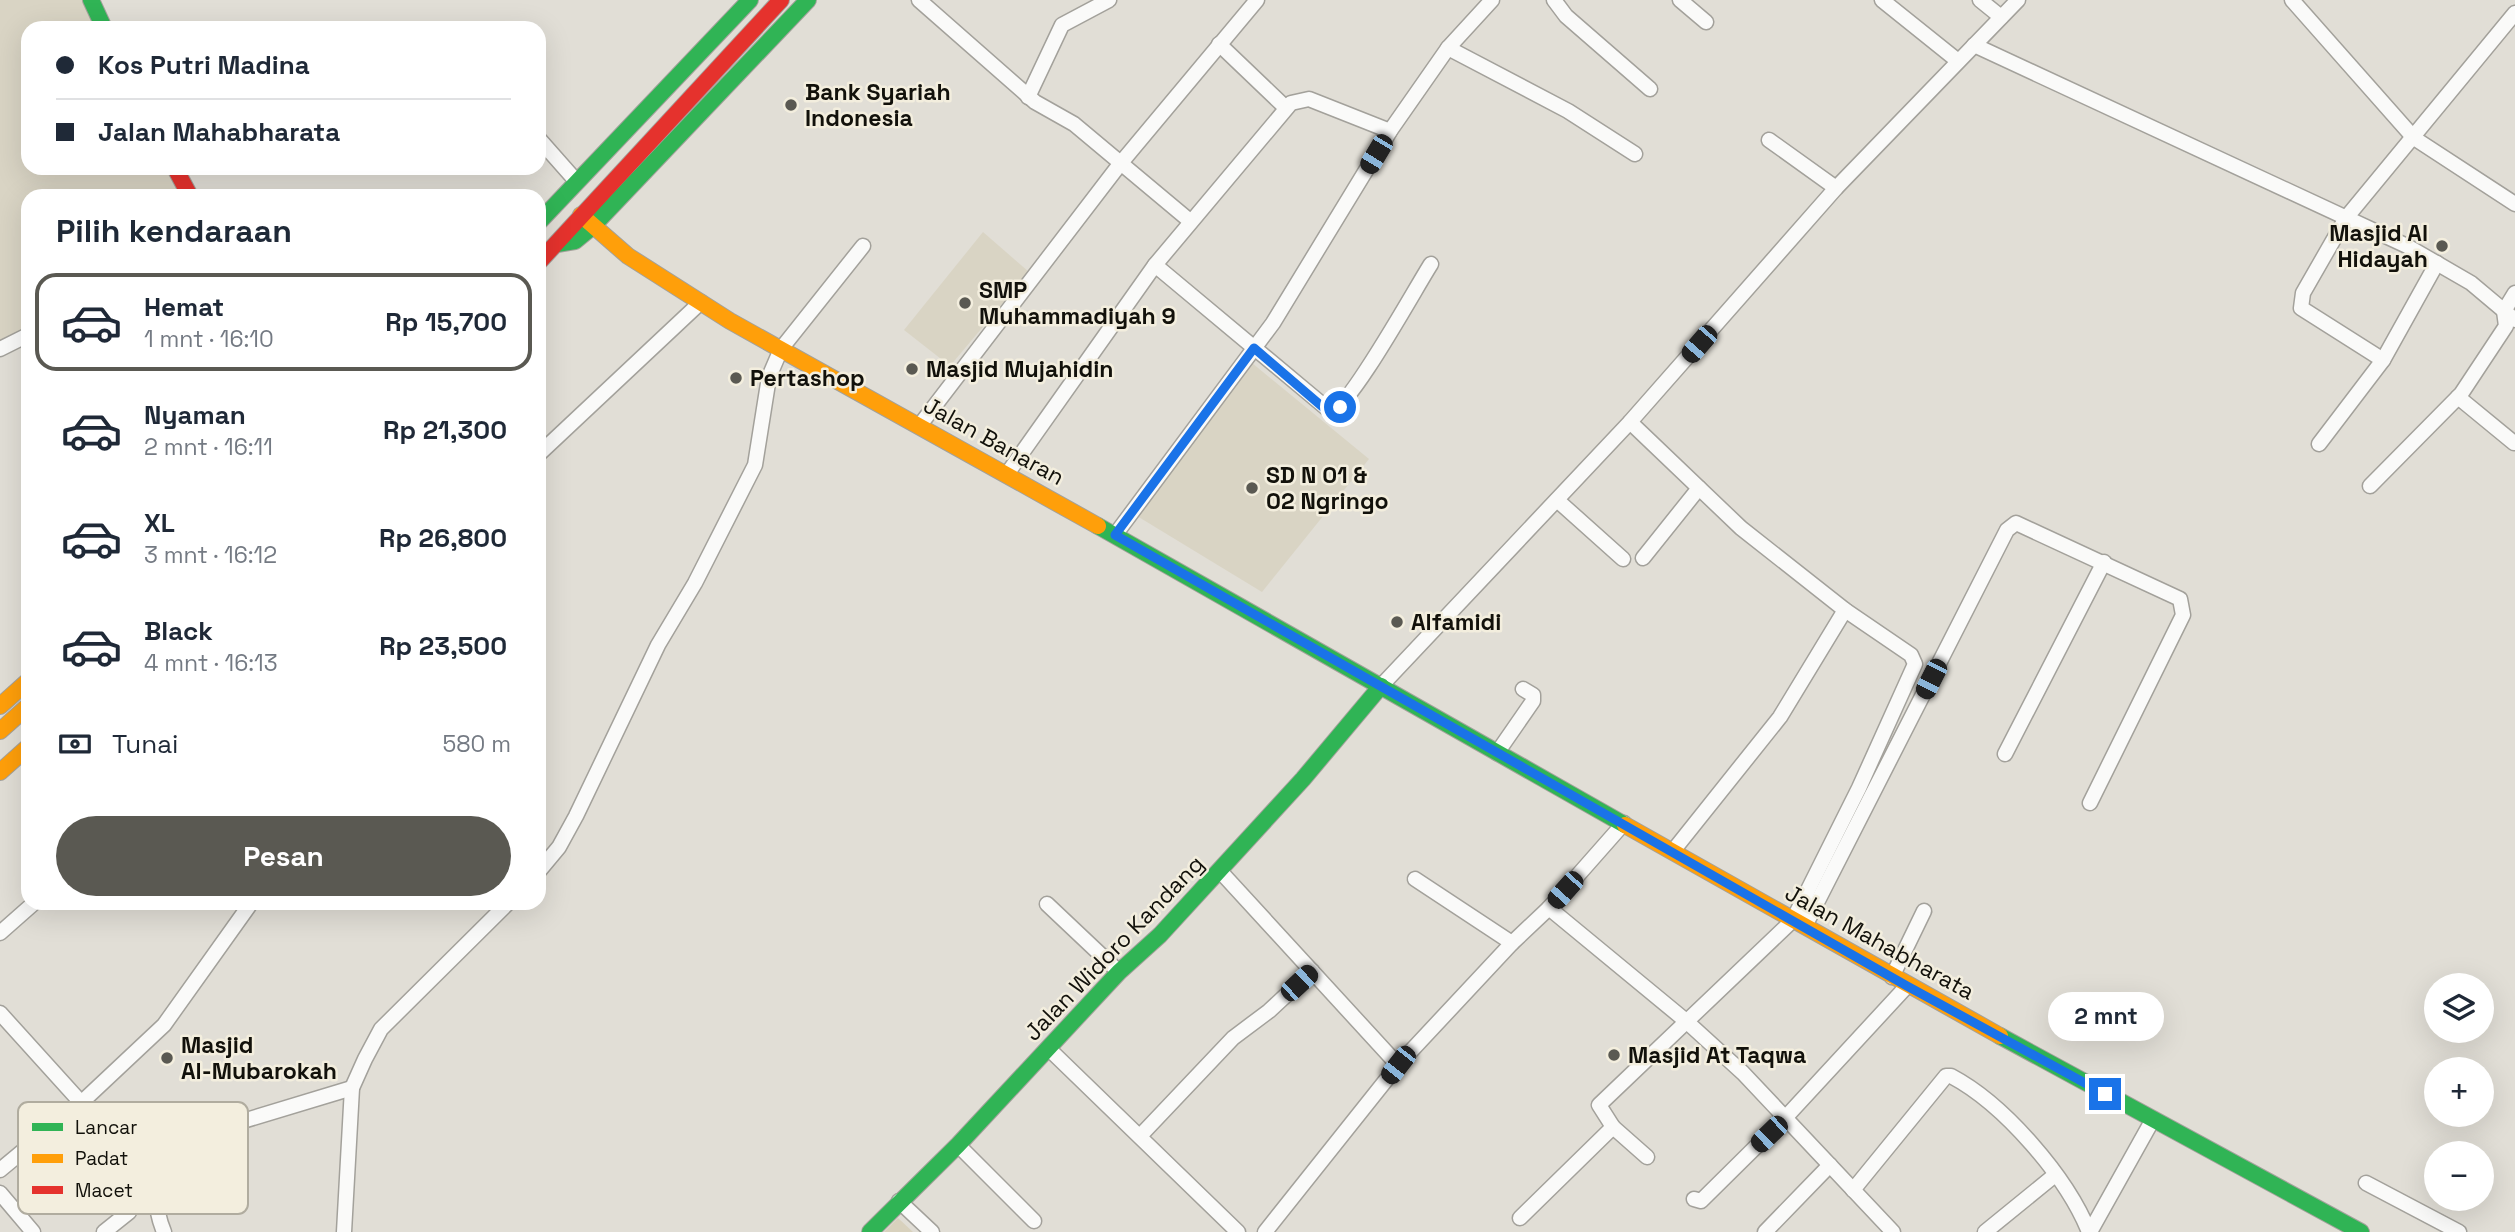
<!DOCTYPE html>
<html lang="id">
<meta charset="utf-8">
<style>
body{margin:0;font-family:"Space Grotesk",sans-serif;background:#f2f2f3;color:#1f2937;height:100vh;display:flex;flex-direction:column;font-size:26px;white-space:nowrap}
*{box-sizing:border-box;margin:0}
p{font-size:23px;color:#747a83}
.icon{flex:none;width:38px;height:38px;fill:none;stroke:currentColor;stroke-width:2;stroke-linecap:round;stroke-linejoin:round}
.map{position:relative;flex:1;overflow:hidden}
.side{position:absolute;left:21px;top:189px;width:525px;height:721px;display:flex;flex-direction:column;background:#fff;border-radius:21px;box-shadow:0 7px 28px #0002}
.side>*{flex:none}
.hud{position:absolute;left:21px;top:21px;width:525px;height:154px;border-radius:21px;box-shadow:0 7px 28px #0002;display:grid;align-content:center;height:154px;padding:0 35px;background:#fff}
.buttons{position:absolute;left:2424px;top:973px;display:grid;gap:14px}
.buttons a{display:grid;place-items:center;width:70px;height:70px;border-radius:50%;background:#fff;box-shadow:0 7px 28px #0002;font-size:35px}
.end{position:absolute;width:32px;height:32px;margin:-16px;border:9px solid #1a73e8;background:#fff;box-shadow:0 0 0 4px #fff}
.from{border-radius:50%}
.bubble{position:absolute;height:49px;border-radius:24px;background:#fff;box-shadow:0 7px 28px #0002;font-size:23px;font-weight:800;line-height:49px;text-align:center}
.car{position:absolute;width:21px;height:42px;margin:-21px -10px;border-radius:9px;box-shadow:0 0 5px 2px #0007;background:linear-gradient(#222 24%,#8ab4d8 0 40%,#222 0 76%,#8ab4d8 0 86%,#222 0)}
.hud b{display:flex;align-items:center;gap:24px;height:66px;font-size:26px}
.hud b+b{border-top:2px solid #e0e1e3}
.hud i{width:18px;height:18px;background:#1f2937}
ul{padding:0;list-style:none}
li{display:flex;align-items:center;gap:21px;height:98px;margin:0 14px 10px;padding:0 21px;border:4px solid transparent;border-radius:21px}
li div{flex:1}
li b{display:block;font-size:26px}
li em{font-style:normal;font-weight:800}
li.on{border-color:#5a5952}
li>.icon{width:63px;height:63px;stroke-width:1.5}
h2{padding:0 35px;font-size:32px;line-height:84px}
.pay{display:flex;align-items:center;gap:18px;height:77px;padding:0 35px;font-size:26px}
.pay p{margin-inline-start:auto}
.button{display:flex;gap:14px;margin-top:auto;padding:14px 35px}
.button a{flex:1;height:80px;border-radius:42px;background:#5a5952;color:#fff;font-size:28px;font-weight:800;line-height:80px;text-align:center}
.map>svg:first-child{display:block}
.built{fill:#d9d4c4}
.green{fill:#d8d1bd}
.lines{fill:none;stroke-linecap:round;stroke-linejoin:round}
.street-casing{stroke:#a3a19b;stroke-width:17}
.fast-casing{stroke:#a3a19b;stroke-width:18}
.slow-casing{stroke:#a3a19b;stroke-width:18}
.jam-casing{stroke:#a3a19b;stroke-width:18}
.street{stroke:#fafaf9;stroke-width:14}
.fast{stroke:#30b455;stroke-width:16}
.slow{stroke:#ff9f0a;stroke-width:16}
.jam{stroke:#e5322d;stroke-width:16}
.route{stroke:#1a73e8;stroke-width:9}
.poi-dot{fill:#5a5952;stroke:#f3eede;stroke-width:2.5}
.labels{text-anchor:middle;stroke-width:5;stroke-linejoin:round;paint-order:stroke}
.poi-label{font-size:23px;font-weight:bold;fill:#12110b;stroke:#f3eede;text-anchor:start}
.street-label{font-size:23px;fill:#12110b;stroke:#f3eede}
.key{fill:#f3eede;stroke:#b0ac9f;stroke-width:2}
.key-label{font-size:19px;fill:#12110b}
</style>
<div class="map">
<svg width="2515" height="1232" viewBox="0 0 2515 1232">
<rect width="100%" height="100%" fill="#e1ded6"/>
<!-- built -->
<g class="built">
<path d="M 0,0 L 91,0 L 105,28 L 28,28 L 28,168 L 177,168 L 191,196 L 28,196 L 28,339 L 0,349 Z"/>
<path d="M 983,232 L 1029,272 L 950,366 L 904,330 Z"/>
<path d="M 1252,363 L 1369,459 L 1262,592 L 1137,516 Z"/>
</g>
<!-- green -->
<path class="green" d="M 898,1218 L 913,1232 L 884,1232 Z"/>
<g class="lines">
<!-- street casing -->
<g class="street-casing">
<g id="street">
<path d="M 919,0 L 1035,102 L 1074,124 L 1190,221"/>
<path d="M 1554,0 L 1566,16 L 1650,89"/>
<path d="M 1680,0 L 1706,22"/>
<path d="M 1882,0 L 1958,61"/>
<path d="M 1980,0 L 2001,17"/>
<path d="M 2292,0 L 2414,138 L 2515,204"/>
<path d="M 1219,44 L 1286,108"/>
<path d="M 1974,45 L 2407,246 L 2471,283 L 2515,320"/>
<path d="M 1448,48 L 1568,111 L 1635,154"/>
<path d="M 1028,97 L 1062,25 L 1109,0"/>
<path d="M 1390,131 L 1309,99 L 1291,103 L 1155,265 L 1330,411 C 1349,410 1416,287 1431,264"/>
<path d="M 539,139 L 577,182"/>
<path d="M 1769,140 L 1836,188"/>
<path d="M 0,349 L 28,335"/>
<path d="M 2383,360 L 2301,308 L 2303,293 L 2346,218 L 2515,13"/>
<path d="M 2458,397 L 2514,443"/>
<path d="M 1630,422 L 1741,528 L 1845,610 L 1911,655 L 1915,664 L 1859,788 L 1793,920 L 1599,1105 L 1613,1127 L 1647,1157"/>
<path d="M 920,425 L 1120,164 L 1257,0"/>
<path d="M 2319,444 L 2383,360 L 2437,263"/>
<path d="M 539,454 L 701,302"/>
<path d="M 1007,474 L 1155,265"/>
<path d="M 2370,486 L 2461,394 L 2506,326 L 2504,311 L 2515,293"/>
<path d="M 1557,500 L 1623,559"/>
<path d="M 1115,535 L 1273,323 L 1390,131 L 1448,48 L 1492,0"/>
<path d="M 1643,558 L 1699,488"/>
<path d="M 1381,686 L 1630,422 L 1836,188 L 2018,0"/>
<path d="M 1497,753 L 1533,701 L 1533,695 L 1523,689"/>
<path d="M 2005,754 L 2104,562"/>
<path d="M 1673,851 L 1780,717 L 1845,610"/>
<path d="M 539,871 L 559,847 L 576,816 L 658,645 L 695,583 L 755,465 L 769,377 L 781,349 L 863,246"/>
<path d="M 1220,871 L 1398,1065 L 1512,943 L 1549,908 L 1624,823"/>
<path d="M 1415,879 L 1512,943"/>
<path d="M 1047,904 L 1119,972"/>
<path d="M 1549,908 L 1686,1021 L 1743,1073 L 1893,1232"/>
<path d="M 1805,926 L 2007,530 L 2016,523 L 2180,599 L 2183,615 L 2090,803"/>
<path d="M 0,933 L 34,903"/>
<path d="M 1892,977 L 1924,911"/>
<path d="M 0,1013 L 133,1160 L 155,1173"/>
<path d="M 1049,1049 L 1238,1232"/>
<path d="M 1141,1135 L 1233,1038 L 1269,1011 L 1312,971"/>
<path d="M 958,1145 L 1034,1221"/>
<path d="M 0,1170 L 82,1102 L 164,1025 L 251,903"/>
<path d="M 2366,1183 L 2459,1232"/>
<path d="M 1853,1190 L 1946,1076 L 1951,1076 C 2004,1104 2067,1177 2089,1232"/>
<path d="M 0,1193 L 33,1232"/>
<path d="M 1694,1199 L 1701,1201 L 1786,1117 L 1907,986"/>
<path d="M 899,1201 L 932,1232"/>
<path d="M 1520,1218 L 1613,1127"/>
<path d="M 104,1232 L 129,1212 L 132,1206 L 133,1160"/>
<path d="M 164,1232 C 154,1208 152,1175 160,1151 L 180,1140 L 352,1088"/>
<path d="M 344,1232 L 352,1088 L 365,1059 L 381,1029 L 508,903"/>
<path d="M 1265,1232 L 1398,1065"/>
<path d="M 1765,1232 L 1830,1165"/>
<path d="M 1985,1232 L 2055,1175"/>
<path d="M 2090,1232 L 2152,1121"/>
</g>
</g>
<!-- fast casing -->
<g class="fast-casing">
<g id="fast">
<path d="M 91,0 L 104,28"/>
<path d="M 539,222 L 750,0"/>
<path d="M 557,244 L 575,241 L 592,227 L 808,0"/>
<path d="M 1098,526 L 1625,825"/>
<path d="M 2000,1036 L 2361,1232"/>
<path d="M 870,1232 L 958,1145 L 1119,972 L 1160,935 L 1303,779 L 1381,686"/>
</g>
</g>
<!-- slow casing -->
<g class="slow-casing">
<g id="slow">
<path d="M 581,215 L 628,256 L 730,321 L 1098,526"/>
<path d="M 0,706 L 28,681"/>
<path d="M 0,731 L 28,706"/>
<path d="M 0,772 L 28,747"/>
<path d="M 1625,825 L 2000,1036"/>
</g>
</g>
<!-- jam casing -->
<g class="jam-casing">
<g id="jam">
<path d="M 175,168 L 190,196"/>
<path d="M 539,262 L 781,0"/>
</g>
</g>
<!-- street -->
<use href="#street" class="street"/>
<!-- fast -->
<use href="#fast" class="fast"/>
<!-- slow -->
<use href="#slow" class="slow"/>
<!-- jam -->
<use href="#jam" class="jam"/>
</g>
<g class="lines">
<!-- route -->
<path class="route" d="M 1340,407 L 1330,411 L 1325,409 L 1254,348 L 1115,535 L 1907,986 L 2105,1094"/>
</g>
<!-- markers -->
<g class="poi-dot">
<circle cx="791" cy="105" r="7"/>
<circle cx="2442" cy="246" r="7"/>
<circle cx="965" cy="303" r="7"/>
<circle cx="912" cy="369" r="7"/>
<circle cx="736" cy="378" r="7"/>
<circle cx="1252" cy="488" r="7"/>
<circle cx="1397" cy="622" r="7"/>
<circle cx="1614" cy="1055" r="7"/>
<circle cx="167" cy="1058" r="7"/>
</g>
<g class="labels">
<!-- poi labels -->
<g class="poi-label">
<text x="805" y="100">Bank Syariah<tspan x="805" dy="26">Indonesia</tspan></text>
<text x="2428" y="241" text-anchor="end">Masjid Al<tspan x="2428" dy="26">Hidayah</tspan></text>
<text x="979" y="298">SMP<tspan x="979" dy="26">Muhammadiyah 9</tspan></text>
<text x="926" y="377">Masjid Mujahidin</text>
<text x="750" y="386">Pertashop</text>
<text x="1266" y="483">SD N 01 &amp;<tspan x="1266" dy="26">02 Ngringo</tspan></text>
<text x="1411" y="630">Alfamidi</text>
<text x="181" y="1053">Masjid<tspan x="181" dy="26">Al-Mubarokah</tspan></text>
<text x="1628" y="1063">Masjid At Taqwa</text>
</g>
<!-- street labels -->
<g class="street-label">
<text transform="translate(994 441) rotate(29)" y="8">Jalan Banaran</text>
<text transform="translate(1880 942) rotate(29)" y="8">Jalan Mahabharata</text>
<text transform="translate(1114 948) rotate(-46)" y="8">Jalan Widoro Kandang</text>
</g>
</g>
<!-- legend -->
<rect x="18" y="1102" width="230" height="112" rx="10" class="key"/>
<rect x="32" y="1123" width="31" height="8" fill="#30b455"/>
<rect x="32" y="1154" width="31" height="9" fill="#ff9f0a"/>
<rect x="32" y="1186" width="31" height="8" fill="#e5322d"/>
<g class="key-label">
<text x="75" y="1134">Lancar</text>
<text x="75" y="1165">Padat</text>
<text x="75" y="1197">Macet</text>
</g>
</svg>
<div class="buttons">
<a><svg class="icon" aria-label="layers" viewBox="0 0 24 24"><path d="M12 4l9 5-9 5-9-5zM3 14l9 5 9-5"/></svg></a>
<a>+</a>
<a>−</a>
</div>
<i class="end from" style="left:1340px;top:407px"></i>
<i class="end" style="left:2105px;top:1094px"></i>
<div class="bubble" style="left:2048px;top:992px;width:116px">2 mnt</div>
<i class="car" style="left:1376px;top:154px;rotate:211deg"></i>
<i class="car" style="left:1699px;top:344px;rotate:221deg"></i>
<i class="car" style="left:1931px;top:679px;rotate:207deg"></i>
<i class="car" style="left:1565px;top:890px;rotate:222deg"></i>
<i class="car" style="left:1299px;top:983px;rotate:47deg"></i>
<i class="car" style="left:1398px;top:1065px;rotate:218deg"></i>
<i class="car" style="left:1769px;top:1134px;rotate:226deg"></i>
<div class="hud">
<b><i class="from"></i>Kos Putri Madina</b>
<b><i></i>Jalan Mahabharata</b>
</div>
<section class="side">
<h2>Pilih kendaraan</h2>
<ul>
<li class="on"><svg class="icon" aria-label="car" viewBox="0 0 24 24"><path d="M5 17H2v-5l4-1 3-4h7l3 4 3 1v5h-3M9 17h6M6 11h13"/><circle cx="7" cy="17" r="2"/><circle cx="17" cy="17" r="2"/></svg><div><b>Hemat</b><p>1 mnt · 16:10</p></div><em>Rp 15,700</em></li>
<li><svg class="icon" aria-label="car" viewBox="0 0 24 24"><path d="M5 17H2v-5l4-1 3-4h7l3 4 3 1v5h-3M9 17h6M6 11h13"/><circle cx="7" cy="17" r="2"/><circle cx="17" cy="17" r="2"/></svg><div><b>Nyaman</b><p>2 mnt · 16:11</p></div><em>Rp 21,300</em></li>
<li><svg class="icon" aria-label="car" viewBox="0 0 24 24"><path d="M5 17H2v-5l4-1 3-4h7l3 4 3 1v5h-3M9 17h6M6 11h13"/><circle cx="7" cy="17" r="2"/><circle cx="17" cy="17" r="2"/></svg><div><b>XL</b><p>3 mnt · 16:12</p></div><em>Rp 26,800</em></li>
<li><svg class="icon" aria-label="car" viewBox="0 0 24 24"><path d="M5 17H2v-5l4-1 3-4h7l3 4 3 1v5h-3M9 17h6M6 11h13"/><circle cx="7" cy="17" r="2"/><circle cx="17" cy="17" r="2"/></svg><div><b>Black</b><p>4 mnt · 16:13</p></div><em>Rp 23,500</em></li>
</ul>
<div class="pay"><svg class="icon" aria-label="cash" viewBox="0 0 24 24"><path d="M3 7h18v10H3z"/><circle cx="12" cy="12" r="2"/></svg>Tunai<p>580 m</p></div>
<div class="button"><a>Pesan</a></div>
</section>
</div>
